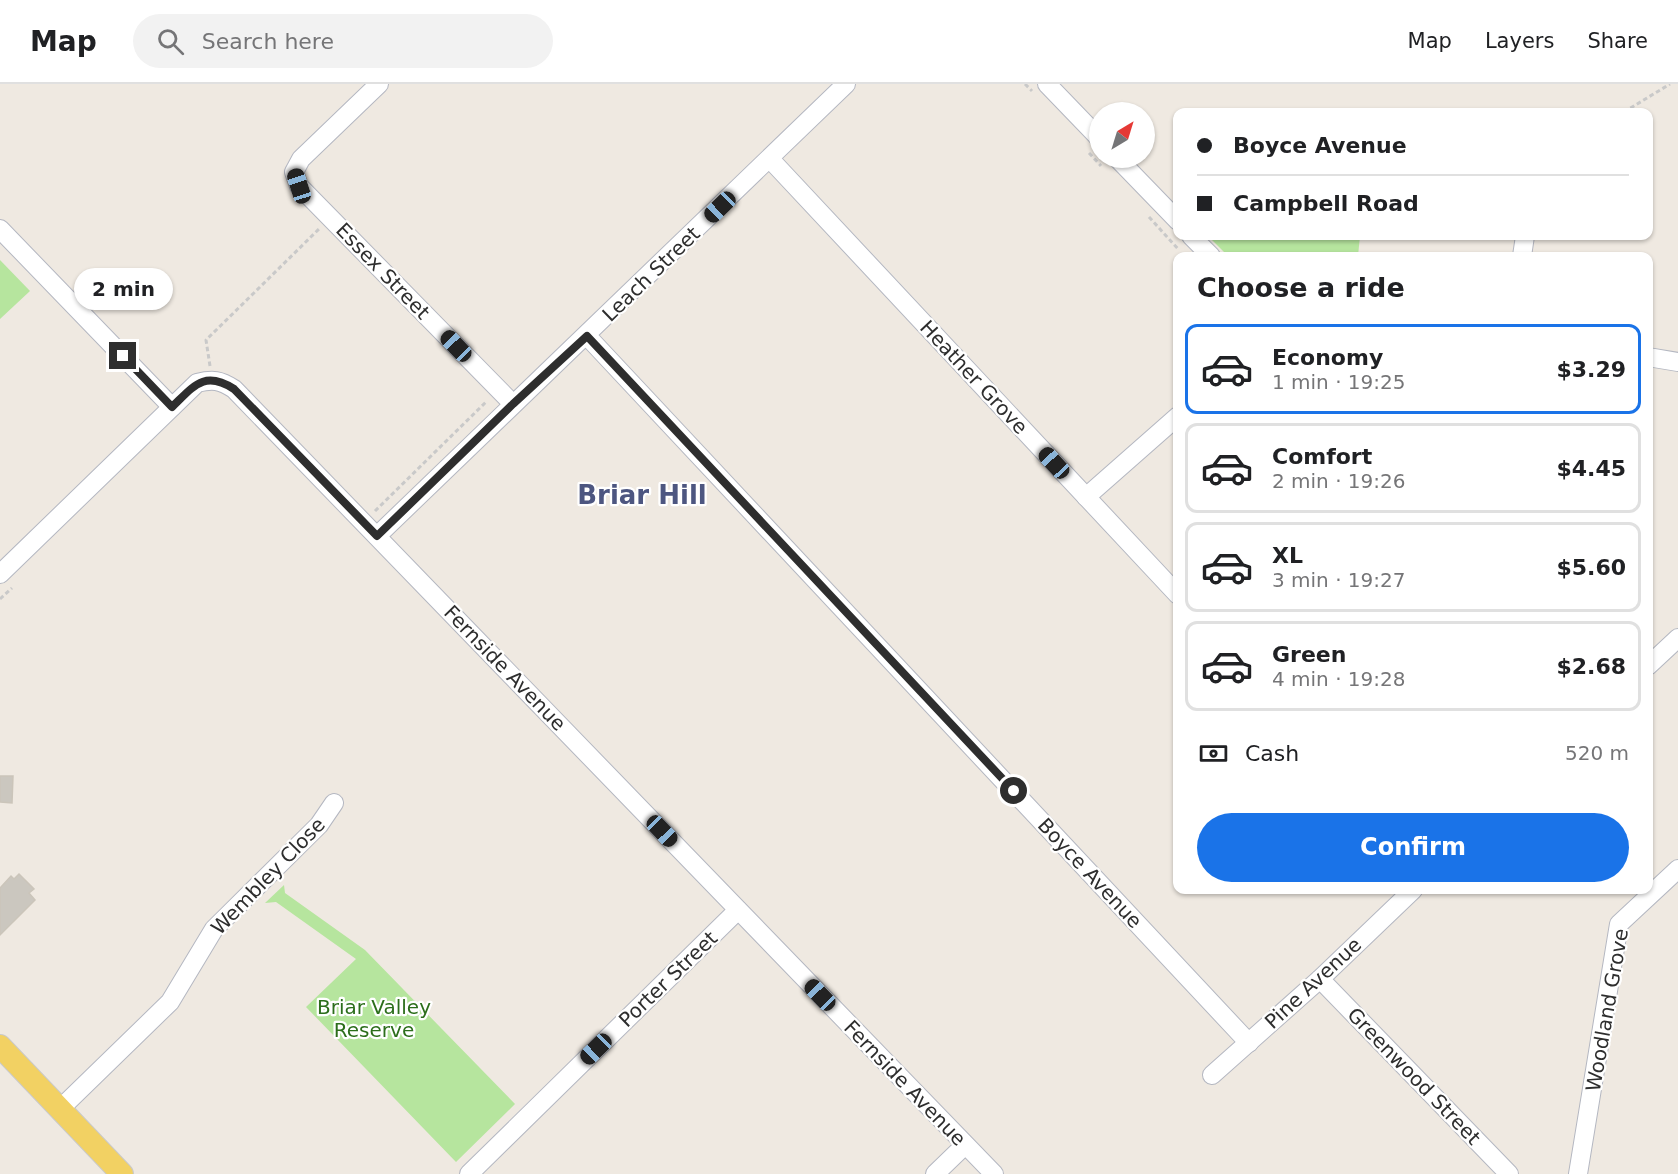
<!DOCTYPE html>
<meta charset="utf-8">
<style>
body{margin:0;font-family:"DejaVu Sans",sans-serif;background:#f2f2f2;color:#202124;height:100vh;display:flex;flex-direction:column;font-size:22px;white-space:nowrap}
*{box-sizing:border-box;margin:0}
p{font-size:20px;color:#757577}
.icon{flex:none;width:33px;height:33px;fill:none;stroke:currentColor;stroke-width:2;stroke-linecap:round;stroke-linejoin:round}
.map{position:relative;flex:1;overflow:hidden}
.side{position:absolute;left:1173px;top:168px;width:480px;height:642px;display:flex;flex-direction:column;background:#fff;border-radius:12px;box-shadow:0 2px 4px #0004}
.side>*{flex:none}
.top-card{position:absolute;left:1173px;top:24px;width:480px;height:132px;border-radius:12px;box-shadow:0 2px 4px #0004;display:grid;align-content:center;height:132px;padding:0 24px;background:#fff}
.needle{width:39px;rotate:38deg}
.controls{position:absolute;left:1089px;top:18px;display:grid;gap:12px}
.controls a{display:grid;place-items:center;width:66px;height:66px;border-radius:50%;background:#fff;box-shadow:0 2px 4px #0004;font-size:30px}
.end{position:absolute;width:27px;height:27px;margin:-14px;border:8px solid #2e2e2e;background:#fff;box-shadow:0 0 0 3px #fff}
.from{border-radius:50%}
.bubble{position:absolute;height:42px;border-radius:21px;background:#fff;box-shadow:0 2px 4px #0004;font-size:20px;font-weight:700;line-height:42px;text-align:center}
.car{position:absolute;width:18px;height:36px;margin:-18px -9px;border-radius:8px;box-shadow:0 0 4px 2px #0007;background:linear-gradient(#222 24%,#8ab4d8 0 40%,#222 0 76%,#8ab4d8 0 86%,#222 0)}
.top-card b{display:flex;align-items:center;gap:21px;height:57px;font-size:22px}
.top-card b+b{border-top:2px solid #e0e0e0}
.top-card i{width:15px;height:15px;background:#202124}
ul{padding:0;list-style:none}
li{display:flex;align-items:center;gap:18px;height:90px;margin:0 12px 9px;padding:0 12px;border:3px solid #e0e0e0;border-radius:12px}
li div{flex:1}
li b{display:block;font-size:22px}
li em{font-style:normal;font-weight:700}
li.on{border-color:#1a73e8}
li>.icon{width:54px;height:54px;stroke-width:1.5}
h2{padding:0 24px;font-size:27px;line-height:72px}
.pay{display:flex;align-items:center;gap:15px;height:66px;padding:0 24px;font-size:22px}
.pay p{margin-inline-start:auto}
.primary-button{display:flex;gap:12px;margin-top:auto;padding:12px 24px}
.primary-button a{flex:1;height:69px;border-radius:36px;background:#1a73e8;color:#fff;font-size:24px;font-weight:700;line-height:69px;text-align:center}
header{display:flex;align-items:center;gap:36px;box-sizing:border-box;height:84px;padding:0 30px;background:#fff;border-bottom:2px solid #e0e0e0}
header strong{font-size:28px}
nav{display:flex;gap:33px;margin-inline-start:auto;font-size:21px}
.search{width:420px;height:54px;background:#f2f2f2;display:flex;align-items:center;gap:15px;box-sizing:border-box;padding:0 21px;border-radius:33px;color:#757577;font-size:22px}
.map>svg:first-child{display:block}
.green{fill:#b6e59e}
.building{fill:#cbc7bf;stroke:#cbc5ba;stroke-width:1.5}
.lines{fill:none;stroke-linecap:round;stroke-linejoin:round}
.minor-casing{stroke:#b4b7c1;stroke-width:20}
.major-casing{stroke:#c9c9c9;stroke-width:24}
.path{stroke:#c9c9c9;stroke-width:3;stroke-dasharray:4.5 3;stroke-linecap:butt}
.minor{stroke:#fff;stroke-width:18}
.major{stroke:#f2d163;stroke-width:22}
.route{stroke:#2e2e2e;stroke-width:8}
.labels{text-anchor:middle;stroke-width:4.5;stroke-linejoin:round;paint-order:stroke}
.street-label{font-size:20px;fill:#2e2e2e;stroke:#fff}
.park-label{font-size:20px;fill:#2c6e1b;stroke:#fff}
.district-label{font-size:26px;font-weight:bold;fill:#4d5680;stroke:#fff}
</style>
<header>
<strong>Map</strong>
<div class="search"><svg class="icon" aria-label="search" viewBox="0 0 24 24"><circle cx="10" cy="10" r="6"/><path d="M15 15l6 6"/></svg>Search here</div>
<nav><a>Map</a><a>Layers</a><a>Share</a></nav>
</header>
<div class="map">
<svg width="1678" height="1090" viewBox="0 0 1678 1090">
<rect width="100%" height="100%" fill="#efe9e1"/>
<!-- green -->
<g class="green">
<path d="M 1208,152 L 1360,152 L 1358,172 L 1228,172 Z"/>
<path d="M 0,176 L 30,207 L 0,235 Z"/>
<path d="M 284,801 L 285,809 L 365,866 L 515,1020 L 456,1078 L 306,923 L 356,875 L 276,818 L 265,819 Z"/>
</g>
<!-- building -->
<g class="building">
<path d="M 0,692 L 13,692 L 12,719 L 0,718 Z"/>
<path d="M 19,790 L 34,805 L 29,809 L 35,816 L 0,851 L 0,804 L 11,792 L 14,795 Z"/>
</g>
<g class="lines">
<!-- minor casing -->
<g class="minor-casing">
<g id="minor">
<path d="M 379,0 L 301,75 L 294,88 L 299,102 L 513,320"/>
<path d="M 1047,0 L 1100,55"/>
<path d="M 1117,74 L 1178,137"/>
<path d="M 770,75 L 1178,511"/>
<path d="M 0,145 L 172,323"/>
<path d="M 1191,152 L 1211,172"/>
<path d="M 1522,172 L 1525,152"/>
<path d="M 587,252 L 1249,959"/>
<path d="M 1648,273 L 1678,278"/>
<path d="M 1086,413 L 1178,332"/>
<path d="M 377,452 L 846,0"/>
<path d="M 0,490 L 197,299 C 213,295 220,296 234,305 L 994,1090"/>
<path d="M 1648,582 L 1678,554"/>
<path d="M 1320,895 L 1509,1090"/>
<path d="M 1212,991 L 1320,895 L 1413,806"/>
<path d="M 60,1025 L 170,918 L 214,845 L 319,741 L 334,719"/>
<path d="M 469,1090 L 738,826"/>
<path d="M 935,1090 L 965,1061"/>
<path d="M 1578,1090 L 1619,840 L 1678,785"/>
</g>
</g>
<!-- major casing -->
<g class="major-casing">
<path id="major" d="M 0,962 L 122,1090"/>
</g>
<!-- path -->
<g class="path">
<path d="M 1025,0 L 1032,7"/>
<path d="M 1624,28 L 1670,0"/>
<path d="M 1089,69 L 1101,82"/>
<path d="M 1149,133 L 1179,166"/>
<path d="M 210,282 L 206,256 L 320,144"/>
<path d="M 375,427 L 487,317"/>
<path d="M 0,515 L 12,504"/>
</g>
<!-- minor -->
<use href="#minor" class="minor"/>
<!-- major -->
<use href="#major" class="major"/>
</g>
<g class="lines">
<!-- route -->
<path class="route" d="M 123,272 L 172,323 C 194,302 204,286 234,305 L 377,452 L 513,320 L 587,252 L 1014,707"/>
</g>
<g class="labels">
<!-- street labels -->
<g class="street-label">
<text transform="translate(383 187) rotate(46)" y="7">Essex Street</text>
<text transform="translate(651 190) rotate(-44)" y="7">Leach Street</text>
<text transform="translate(974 293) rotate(47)" y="7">Heather Grove</text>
<text transform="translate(505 584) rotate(46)" y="7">Fernside Avenue</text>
<text transform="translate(1090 789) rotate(47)" y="7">Boyce Avenue</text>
<text transform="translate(268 792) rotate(-46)" y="7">Wembley Close</text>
<text transform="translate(668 895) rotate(-44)" y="7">Porter Street</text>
<text transform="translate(1313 899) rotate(-43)" y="7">Pine Avenue</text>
<text transform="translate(1607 926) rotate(-80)" y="7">Woodland Grove</text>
<text transform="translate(1414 992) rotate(46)" y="7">Greenwood Street</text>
<text transform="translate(905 999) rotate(46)" y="7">Fernside Avenue</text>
</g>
<!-- park labels -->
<g class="park-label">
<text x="374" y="930">Briar Valley<tspan x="374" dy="23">Reserve</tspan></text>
</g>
<!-- district labels -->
<g class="district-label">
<text x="642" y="420">Briar Hill</text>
</g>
</g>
</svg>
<div class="controls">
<a><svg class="needle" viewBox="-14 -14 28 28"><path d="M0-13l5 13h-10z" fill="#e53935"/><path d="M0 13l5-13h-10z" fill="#757577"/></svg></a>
</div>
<i class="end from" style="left:1014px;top:707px"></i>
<i class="end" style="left:123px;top:272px"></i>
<div class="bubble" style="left:74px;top:184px;width:99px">2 min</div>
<i class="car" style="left:299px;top:102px;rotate:342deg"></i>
<i class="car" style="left:720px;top:123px;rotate:226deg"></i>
<i class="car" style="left:456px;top:262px;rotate:316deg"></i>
<i class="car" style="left:1054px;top:379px;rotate:317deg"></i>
<i class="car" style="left:662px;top:747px;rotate:136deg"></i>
<i class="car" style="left:820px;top:911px;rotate:316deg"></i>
<i class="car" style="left:596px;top:965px;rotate:226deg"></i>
<div class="top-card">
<b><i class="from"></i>Boyce Avenue</b>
<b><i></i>Campbell Road</b>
</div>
<section class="side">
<h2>Choose a ride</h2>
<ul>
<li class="on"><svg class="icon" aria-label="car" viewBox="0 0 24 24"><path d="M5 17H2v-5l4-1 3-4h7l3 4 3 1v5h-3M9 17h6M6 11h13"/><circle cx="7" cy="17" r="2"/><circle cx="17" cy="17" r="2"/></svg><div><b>Economy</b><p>1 min · 19:25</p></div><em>$3.29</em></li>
<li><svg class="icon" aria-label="car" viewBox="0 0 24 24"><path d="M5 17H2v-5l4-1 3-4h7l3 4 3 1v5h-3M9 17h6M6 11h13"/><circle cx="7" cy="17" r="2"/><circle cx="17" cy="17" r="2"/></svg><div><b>Comfort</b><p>2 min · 19:26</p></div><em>$4.45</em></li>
<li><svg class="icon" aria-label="car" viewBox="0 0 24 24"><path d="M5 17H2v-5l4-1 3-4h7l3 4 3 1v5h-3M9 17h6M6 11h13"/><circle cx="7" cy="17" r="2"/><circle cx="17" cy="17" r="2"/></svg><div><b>XL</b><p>3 min · 19:27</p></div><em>$5.60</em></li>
<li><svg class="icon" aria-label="car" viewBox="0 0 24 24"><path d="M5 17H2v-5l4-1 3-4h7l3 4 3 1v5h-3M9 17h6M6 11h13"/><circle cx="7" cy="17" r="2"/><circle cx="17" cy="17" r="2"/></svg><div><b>Green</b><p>4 min · 19:28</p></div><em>$2.68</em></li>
</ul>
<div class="pay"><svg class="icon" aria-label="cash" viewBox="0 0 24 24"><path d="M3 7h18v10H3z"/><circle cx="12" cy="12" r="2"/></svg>Cash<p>520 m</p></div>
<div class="primary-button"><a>Confirm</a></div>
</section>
</div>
